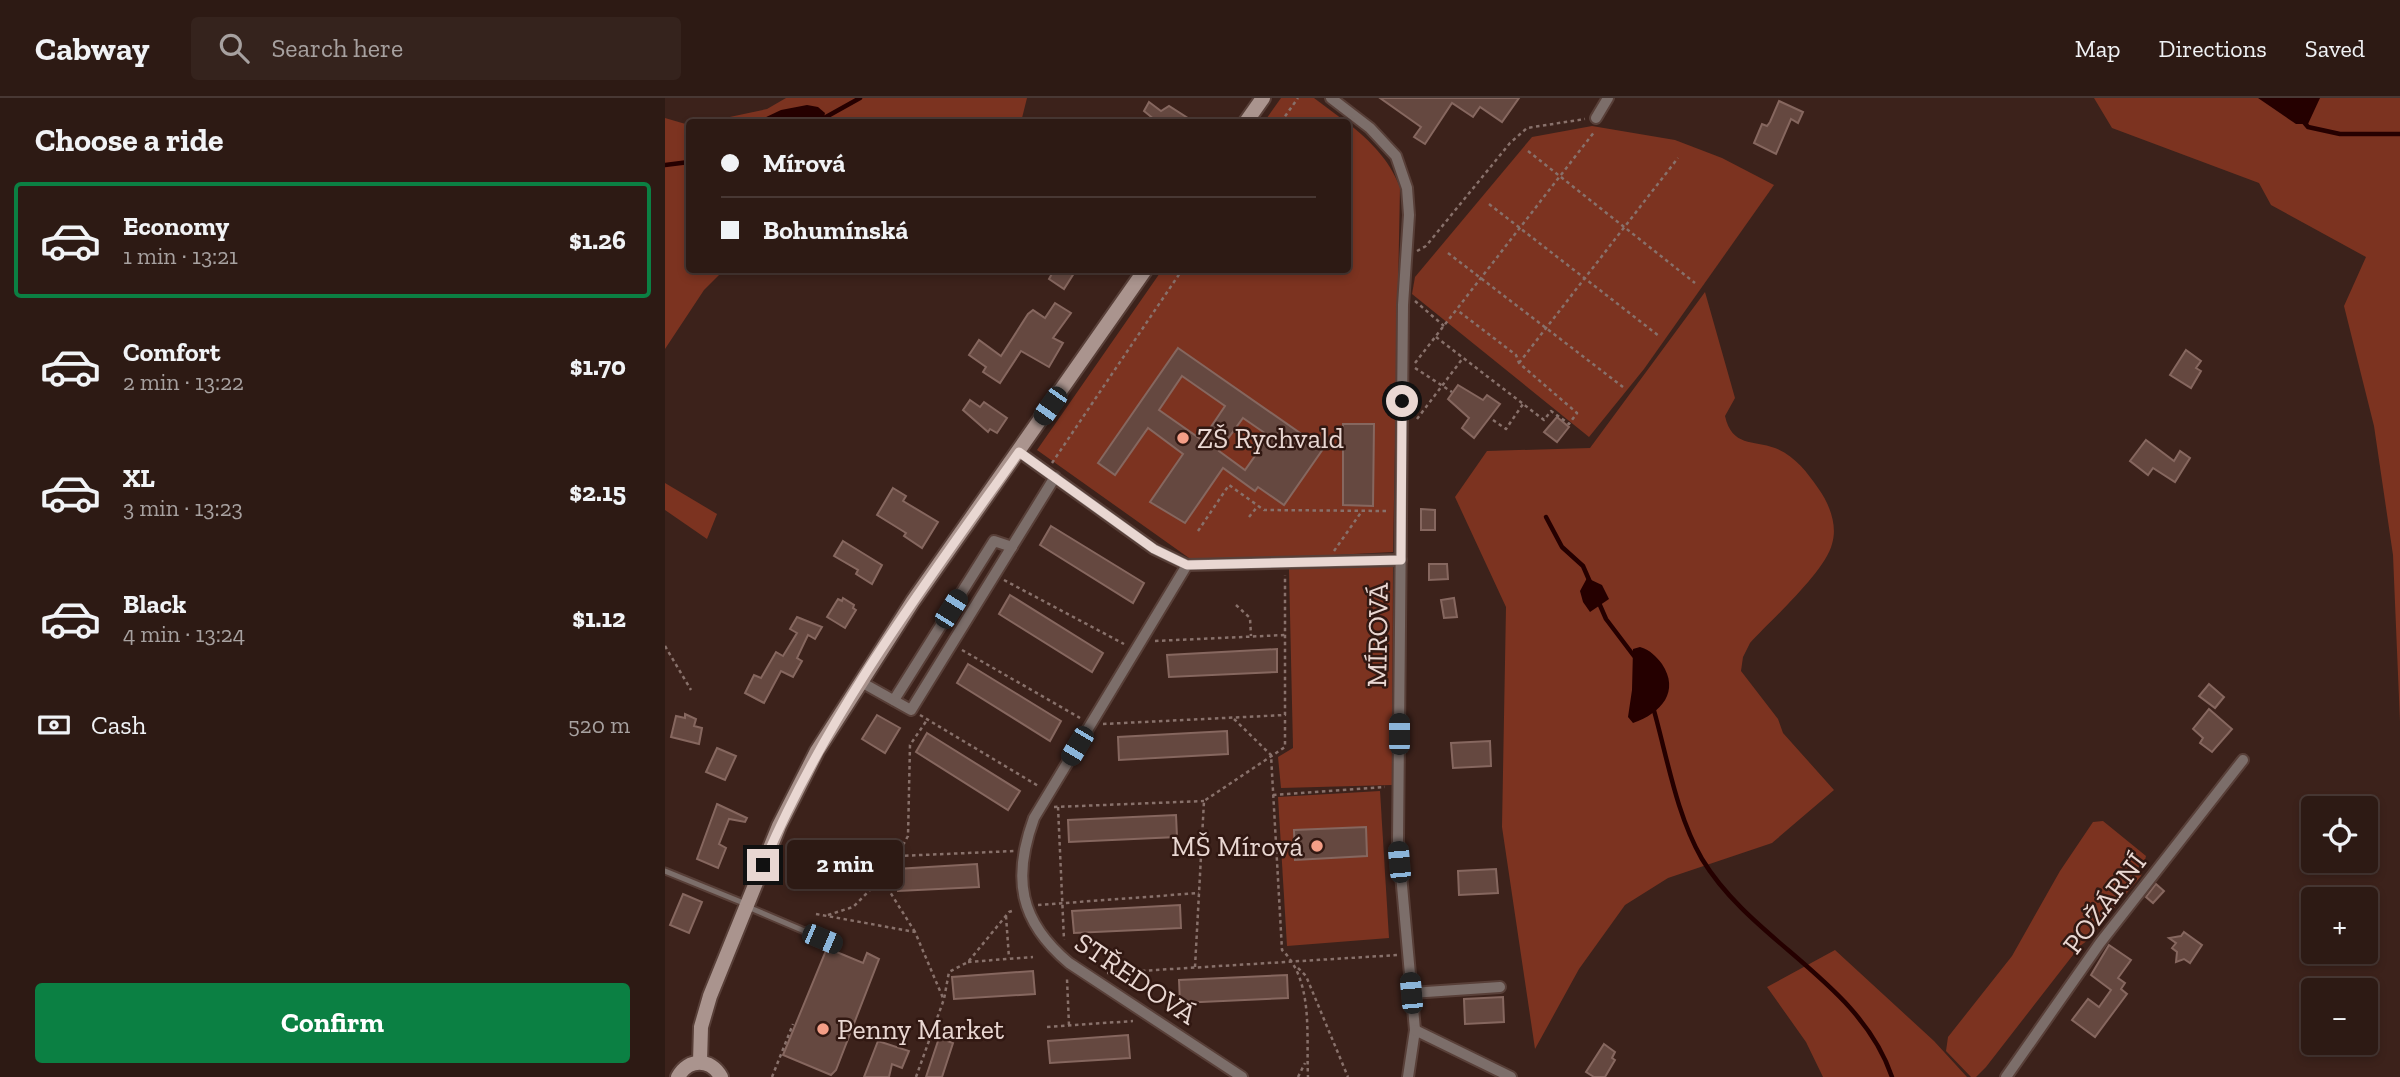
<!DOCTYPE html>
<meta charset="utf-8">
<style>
body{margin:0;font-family:"Zilla Slab",serif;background:#35231d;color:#f1f3f6;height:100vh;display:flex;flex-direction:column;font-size:26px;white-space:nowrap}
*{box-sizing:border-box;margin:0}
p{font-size:23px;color:#a7a1a0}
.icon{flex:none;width:38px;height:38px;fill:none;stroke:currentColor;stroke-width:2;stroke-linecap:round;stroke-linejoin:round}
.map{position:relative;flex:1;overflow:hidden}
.panel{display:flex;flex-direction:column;background:#2d1a14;width:665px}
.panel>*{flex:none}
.guide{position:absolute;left:21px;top:21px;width:665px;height:154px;border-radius:7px;box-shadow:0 4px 10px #0003,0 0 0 2px #483834;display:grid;align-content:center;height:154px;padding:0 35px;background:#2d1a14}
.controls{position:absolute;left:1636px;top:698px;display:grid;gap:14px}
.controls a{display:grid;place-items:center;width:77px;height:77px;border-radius:7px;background:#2d1a14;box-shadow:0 4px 10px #0003,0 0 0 2px #483834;font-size:35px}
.end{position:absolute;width:32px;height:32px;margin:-16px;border:9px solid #e9d7d2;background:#111;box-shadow:0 0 0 4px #111}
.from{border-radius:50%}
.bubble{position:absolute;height:49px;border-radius:7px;background:#2d1a14;box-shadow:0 4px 10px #0003,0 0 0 2px #483834;font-size:23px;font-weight:700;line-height:49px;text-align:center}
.car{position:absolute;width:21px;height:42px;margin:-21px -10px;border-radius:9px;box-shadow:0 0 5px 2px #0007;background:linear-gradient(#222 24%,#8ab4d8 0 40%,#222 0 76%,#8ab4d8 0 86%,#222 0)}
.guide b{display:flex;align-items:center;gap:24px;height:66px;font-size:26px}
.guide b+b{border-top:2px solid #483834}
.guide i{width:18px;height:18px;background:#f1f3f6}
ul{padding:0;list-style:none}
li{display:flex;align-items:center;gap:21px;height:116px;margin:0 14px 10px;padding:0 21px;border:4px solid transparent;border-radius:7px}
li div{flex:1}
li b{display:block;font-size:26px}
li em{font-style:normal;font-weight:700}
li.active{border-color:#0b8043}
li>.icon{width:63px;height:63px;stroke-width:1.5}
h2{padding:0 35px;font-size:32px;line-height:84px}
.pay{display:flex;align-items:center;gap:18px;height:77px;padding:0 35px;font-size:26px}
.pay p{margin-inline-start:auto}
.cta{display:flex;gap:14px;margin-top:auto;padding:14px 35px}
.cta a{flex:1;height:80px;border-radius:7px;background:#0b8043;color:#fff;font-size:28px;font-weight:700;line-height:80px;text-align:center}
header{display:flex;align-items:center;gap:42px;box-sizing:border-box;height:98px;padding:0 35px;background:#2d1a14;border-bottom:2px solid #483834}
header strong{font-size:33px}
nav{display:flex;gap:38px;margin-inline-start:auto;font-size:24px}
.search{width:490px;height:63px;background:#35231d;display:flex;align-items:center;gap:18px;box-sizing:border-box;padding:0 24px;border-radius:7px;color:#a7a1a0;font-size:26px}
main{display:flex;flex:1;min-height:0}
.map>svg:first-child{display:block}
.green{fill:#7c3320}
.water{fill:#250000}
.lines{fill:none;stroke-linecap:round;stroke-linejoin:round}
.stream{stroke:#250000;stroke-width:4.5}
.building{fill:#654840;stroke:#86675f;stroke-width:2;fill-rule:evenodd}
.lane-casing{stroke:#583f38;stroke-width:9}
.street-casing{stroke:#583f38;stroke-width:14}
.secondary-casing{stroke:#583f38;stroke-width:18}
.path{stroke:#88716b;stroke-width:2.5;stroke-dasharray:3.5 3.5;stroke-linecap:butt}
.lane{stroke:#7c6e6a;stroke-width:5}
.street{stroke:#7c6e6a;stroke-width:10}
.secondary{stroke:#aa948e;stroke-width:14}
.route{stroke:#e9d7d2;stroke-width:9}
.poi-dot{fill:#f49e87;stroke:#311812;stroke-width:2.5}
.labels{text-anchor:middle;stroke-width:5;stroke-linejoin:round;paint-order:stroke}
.poi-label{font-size:28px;fill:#e9d7d2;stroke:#311812;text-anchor:start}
.street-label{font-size:28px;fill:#e9d7d2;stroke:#311812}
</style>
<header>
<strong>Cabway</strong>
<div class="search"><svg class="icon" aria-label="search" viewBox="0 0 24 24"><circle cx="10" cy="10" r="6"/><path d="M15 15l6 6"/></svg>Search here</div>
<nav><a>Map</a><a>Directions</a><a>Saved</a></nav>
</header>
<main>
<section class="panel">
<h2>Choose a ride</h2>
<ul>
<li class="active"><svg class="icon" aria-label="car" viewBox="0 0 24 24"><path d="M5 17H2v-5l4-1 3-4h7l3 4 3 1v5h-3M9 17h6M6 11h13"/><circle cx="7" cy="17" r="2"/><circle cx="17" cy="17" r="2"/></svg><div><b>Economy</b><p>1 min · 13:21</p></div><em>$1.26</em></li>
<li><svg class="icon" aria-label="car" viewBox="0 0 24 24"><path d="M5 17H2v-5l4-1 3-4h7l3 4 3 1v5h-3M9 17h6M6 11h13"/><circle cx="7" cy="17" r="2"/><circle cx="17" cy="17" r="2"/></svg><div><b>Comfort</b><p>2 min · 13:22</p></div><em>$1.70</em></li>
<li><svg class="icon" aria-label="car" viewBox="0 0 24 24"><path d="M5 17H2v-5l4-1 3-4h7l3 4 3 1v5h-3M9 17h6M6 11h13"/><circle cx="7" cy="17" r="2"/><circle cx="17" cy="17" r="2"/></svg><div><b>XL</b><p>3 min · 13:23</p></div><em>$2.15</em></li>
<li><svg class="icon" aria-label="car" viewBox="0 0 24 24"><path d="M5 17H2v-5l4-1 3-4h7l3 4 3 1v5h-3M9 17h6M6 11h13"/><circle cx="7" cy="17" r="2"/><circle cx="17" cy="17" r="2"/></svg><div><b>Black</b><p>4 min · 13:24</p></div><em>$1.12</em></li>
</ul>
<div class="pay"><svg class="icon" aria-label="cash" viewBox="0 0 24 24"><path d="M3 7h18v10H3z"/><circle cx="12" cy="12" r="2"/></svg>Cash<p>520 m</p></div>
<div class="cta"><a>Confirm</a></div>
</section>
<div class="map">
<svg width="1735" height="979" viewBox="0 0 1735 979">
<rect width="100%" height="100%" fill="#3c221b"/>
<!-- green -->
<g class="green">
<path d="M 121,0 L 362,0 L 356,24 L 41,24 L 102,11 Z"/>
<path d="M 616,0 L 649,0 L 681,24 L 599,24 Z"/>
<path d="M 1429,0 L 1735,0 L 1735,624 L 1728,457 L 1709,328 L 1679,208 L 1701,159 L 1606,107 L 1594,85 L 1447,30 Z"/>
<path d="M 0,20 L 24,27 L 24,172 L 59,172 L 39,192 L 0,251 Z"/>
<path d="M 683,25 C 707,45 723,60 735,89 L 728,454 L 548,463 L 524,460 L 372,352 L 497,172 L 682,172 Z"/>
<path d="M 927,28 L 1010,42 L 1057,60 L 1109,87 L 979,271 L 924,339 L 747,196 L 750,179 L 867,39 Z"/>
<path d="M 1040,194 L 1070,300 L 1060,318 C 1067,349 1088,342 1110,350 C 1129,357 1142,374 1153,390 C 1164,405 1173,427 1167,446 C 1160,474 1106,522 1085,545 L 1078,559 L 1076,573 L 1113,621 L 1118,635 L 1169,692 L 1107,745 L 1003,780 L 960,807 L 914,871 L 870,951 L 837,729 L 841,509 L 790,399 L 822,353 L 925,350 Z"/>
<path d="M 0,385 L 52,416 L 42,441 L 0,412 Z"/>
<path d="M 728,466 L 727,687 L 616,690 L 613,659 L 628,650 L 624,471 Z"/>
<path d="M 715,693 L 724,840 L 622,848 L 613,699 Z"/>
<path d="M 1438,723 L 1481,758 L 1476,778 L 1423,842 L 1415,848 L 1321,969 L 1311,979 L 1306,979 L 1281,953 L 1283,939 L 1347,858 L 1395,773 L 1428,724 Z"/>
<path d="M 1170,852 L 1269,943 L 1302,979 L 1158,979 L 1141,944 L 1102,889 Z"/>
</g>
<!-- water -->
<g class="water">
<path d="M 1593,0 L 1655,0 L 1643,26 L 1631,26 Z"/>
<path d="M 142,7 L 153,9 L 160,15 L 158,24 L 91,24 L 116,12 Z"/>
<path d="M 922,480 L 937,487 L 944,501 L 925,514 L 918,504 L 915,493 Z"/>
<path d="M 975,549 C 985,552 991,558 997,566 C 1015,593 997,615 968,625 L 963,619 L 967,592 L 968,551 Z"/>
</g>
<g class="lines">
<!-- stream -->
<g class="stream">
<path d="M 1638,23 L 1643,29 L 1675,36 L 1735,36"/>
<path d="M 152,24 L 195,0"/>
<path d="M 0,67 L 24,64"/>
<path d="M 881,419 L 897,449 L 918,468 L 925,484"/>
<path d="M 934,505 L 941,521 L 969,558"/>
<path d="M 988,609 C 1002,658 1011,716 1037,761 C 1087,844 1195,884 1227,979"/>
</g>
</g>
<!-- building -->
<g class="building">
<path d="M 715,0 L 854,0 L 837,24 L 815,9 L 808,19 L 787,5 L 760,46 L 749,39 L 756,29 Z"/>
<path d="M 1114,3 L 1138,14 L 1133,25 L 1126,21 L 1111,56 L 1089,45 L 1097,26 L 1102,28 L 1105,24 Z"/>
<path d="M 484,4 L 496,13 L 504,8 L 529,24 L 488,24 L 490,22 L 479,13 Z"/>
<path d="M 389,172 L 411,172 L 399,191 L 384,181 Z"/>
<path d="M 390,205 L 406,215 L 388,240 L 398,245 L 384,269 L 356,253 L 335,285 L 318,274 L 321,269 L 304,257 L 314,242 L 336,258 L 363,216 L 368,212 L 380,220 Z"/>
<path d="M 513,250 L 658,351 L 619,407 L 593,389 L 590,393 L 558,370 L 520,425 L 485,404 L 518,356 L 483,330 L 450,377 L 433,365 ZM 517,278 L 560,308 L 537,342 L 494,312 ZM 578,320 L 604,338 L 580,372 L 554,353 Z"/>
<path d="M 1521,252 L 1536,263 L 1531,270 L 1536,273 L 1526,290 L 1505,277 Z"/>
<path d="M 793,287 L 818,302 L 822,297 L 835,306 L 809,340 L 797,330 L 804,320 L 783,301 Z"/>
<path d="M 305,302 L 315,309 L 319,304 L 342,320 L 332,335 L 325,331 L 323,334 L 298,312 Z"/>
<path d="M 892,319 L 904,329 L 892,344 L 879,334 Z"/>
<path d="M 678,326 L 709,326 L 708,408 L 678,407 Z"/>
<path d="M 1481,342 L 1509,363 L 1515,353 L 1525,360 L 1510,384 L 1488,370 L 1483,377 L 1465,363 Z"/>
<path d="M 228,390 L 241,398 L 238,403 L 273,424 L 257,450 L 239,438 L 241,435 L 212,417 Z"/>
<path d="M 756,411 L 770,412 L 770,432 L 756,432 Z"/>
<path d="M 386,428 L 479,485 L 468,505 L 375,447 Z"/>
<path d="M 178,443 L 217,467 L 207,486 L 191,476 L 193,472 L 169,458 Z"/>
<path d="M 764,466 L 782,466 L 783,481 L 764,482 Z"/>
<path d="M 345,497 L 438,555 L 427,574 L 334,516 Z"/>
<path d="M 178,500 L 189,507 L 188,510 L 191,512 L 180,530 L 162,519 L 173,501 L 177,503 Z"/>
<path d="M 789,500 L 792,519 L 779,520 L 776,502 Z"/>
<path d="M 132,519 L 157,529 L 150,541 L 143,537 L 132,560 L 137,563 L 128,579 L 116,573 L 99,605 L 80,595 L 89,577 L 96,580 L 111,554 L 118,558 L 132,535 L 125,531 Z"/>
<path d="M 612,551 L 612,574 L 504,579 L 502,557 Z"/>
<path d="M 303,566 L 396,623 L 385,643 L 292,585 Z"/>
<path d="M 1544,586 L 1559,599 L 1550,610 L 1534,598 Z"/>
<path d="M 1544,611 L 1567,631 L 1547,654 L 1535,645 L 1538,640 L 1528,631 Z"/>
<path d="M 20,616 L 31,621 L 29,628 L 37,630 L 34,646 L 6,639 L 11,618 L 20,620 Z"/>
<path d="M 212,617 L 235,630 L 220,655 L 197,641 Z"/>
<path d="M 562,633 L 563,656 L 454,662 L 453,639 Z"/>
<path d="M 262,635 L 355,693 L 343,712 L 251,654 Z"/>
<path d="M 825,643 L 826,668 L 788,670 L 786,645 Z"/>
<path d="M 52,650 L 71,658 L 60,682 L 41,674 Z"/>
<path d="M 52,706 L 82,720 L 80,724 L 64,721 L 54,746 L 61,750 L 53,770 L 32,761 Z"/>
<path d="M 511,717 L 512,739 L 404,744 L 403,722 Z"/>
<path d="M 701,729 L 702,758 L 630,762 L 629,732 Z"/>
<path d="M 312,766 L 314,789 L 233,793 L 231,771 Z"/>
<path d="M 831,771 L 833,795 L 794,797 L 793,773 Z"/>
<path d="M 1491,786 L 1499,793 L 1488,805 L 1481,799 Z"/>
<path d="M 18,796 L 37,804 L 24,835 L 5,827 Z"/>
<path d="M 515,807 L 516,830 L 409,835 L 407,813 Z"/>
<path d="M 1519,834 L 1537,847 L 1525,865 L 1519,861 L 1511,864 L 1512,854 L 1507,850 L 1511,845 L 1504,840 L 1516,838 Z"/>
<path d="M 1444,847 L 1466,862 L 1453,880 L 1460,885 L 1456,891 L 1462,896 L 1430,939 L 1407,922 L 1423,901 L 1434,909 L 1446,892 L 1426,877 Z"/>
<path d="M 162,850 L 198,865 L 202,855 L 214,861 L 171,972 L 166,977 L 118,957 Z"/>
<path d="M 368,873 L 370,896 L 289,901 L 287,879 Z"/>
<path d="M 622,877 L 623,900 L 515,905 L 514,882 Z"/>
<path d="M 838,899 L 839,924 L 800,926 L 799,901 Z"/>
<path d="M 463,937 L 465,960 L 385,965 L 383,943 Z"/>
<path d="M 274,940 L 288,945 L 277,979 L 261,979 Z"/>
<path d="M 213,943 L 244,953 L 237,970 L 227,966 L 224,979 L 199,979 Z"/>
<path d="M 939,946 L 950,954 L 947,960 L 950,962 L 940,979 L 929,979 L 921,974 Z"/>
</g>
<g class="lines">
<!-- lane casing -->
<g class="lane-casing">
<g id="lane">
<path d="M 0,773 L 81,806"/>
<path d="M 83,809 L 170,846"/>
</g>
</g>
<!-- street casing -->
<g class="street-casing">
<g id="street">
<path d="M 666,0 L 705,30 L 731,58 L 742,90 L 744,117 L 738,207 L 733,743 L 750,932 L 743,979"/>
<path d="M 931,20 L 943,0"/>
<path d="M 354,354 L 489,451 L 522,467 L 736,462"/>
<path d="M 522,467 L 369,720 C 347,780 354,823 404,865 L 577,979"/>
<path d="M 196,584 L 246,612 L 390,379"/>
<path d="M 229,602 L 329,443 L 347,449"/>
<path d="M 746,895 L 835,889"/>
<path d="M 750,932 L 846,979"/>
<path d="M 1341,979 L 1435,845 L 1578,662"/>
</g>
</g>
<!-- secondary casing -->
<g class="secondary-casing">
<g id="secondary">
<path d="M 581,24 L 598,0"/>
<path d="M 35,964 L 36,929 L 45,898 L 114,728 L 152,653 L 248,503 L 480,172"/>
<path d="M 13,979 C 23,960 46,960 56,979"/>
</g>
</g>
<!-- path -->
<g class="path">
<path d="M 616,24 L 633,0"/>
<path d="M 863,53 L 1030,185"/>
<path d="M 824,106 L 994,238"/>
<path d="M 752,153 L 761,148 L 845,45 L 862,30 L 920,21"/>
<path d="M 783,155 L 958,289"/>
<path d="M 750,203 L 779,228"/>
<path d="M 771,239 L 879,322 L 886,313 L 904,326 L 912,315 L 854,265 L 851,257 L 792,212"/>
<path d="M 750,265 L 930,33"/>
<path d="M 854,265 L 1013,60"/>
<path d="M 750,270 L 787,294"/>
<path d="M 752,321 L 798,260"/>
<path d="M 828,322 L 841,331 L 858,306"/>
<path d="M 387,365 L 517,172"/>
<path d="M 584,419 L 593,408"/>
<path d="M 533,433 L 564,387 L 599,412 L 721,413"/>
<path d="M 669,453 L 697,413"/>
<path d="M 339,482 L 459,546"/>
<path d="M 571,507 L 585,520 L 586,538"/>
<path d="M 490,543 L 620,537"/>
<path d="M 0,548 L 26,592"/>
<path d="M 297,552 L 415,620"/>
<path d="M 255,617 L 375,689"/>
<path d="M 569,621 L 606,657 L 617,852 C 649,883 641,937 643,979"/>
<path d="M 438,626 L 620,617 L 620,477"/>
<path d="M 608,697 L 720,689"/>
<path d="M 389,709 L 539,703"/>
<path d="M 393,709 L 399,842"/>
<path d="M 233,758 L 349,753"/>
<path d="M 373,807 L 534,795"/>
<path d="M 151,816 L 250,834 L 278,900"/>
<path d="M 163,817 L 188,809 L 222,775"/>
<path d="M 341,818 L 344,860"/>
<path d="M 250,834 L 225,794 L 223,774 L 243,738 L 245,647 L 262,622"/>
<path d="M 303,864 L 368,859"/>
<path d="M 530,869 L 539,703 L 620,649 L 620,619"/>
<path d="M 633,870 L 641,878 L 683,979"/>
<path d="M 442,875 L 733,857"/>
<path d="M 404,927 L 402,881 L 405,881"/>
<path d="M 382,929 L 468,923"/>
<path d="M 107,979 L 128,926"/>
<path d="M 251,979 L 279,901 L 284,874 L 303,864 L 344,814 L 350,812"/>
<path d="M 633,979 L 640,965"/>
</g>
<!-- lane -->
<use href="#lane" class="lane"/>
<!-- street -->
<use href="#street" class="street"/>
<!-- secondary -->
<use href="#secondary" class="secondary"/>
</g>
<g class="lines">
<!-- route -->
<path class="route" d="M 98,767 C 161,617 260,486 354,354 L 489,451 L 522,467 L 736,462 L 737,303"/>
</g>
<!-- markers -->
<g class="poi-dot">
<circle cx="518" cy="340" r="7"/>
<circle cx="652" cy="748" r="7"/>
<circle cx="158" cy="931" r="7"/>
</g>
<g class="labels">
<!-- poi labels -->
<g class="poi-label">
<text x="532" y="350">ZŠ Rychvald</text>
<text x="638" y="758" text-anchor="end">MŠ Mírová</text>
<text x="172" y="941">Penny Market</text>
</g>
<!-- street labels -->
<g class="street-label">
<text transform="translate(712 537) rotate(-89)" y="10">MÍROVÁ</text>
<text transform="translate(1439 805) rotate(-53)" y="10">POŽÁRNÍ</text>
<text transform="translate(471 880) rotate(34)" y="10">STŘEDOVÁ</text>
</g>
</g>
</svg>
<div class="controls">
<a><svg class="icon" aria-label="locate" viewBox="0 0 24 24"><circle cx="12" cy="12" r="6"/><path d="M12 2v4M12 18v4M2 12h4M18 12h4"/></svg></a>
<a>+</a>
<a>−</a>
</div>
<i class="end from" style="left:737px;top:303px"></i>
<i class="end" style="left:98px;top:767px"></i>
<div class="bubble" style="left:122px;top:742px;width:116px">2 min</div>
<i class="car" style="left:385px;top:308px;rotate:215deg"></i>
<i class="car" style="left:286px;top:511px;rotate:32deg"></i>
<i class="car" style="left:734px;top:636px;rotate:0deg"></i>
<i class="car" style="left:412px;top:648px;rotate:211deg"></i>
<i class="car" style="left:734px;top:764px;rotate:355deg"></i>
<i class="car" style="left:157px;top:841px;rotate:113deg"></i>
<i class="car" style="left:746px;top:895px;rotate:355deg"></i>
<div class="guide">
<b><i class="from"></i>Mírová</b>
<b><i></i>Bohumínská</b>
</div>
</div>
</main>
